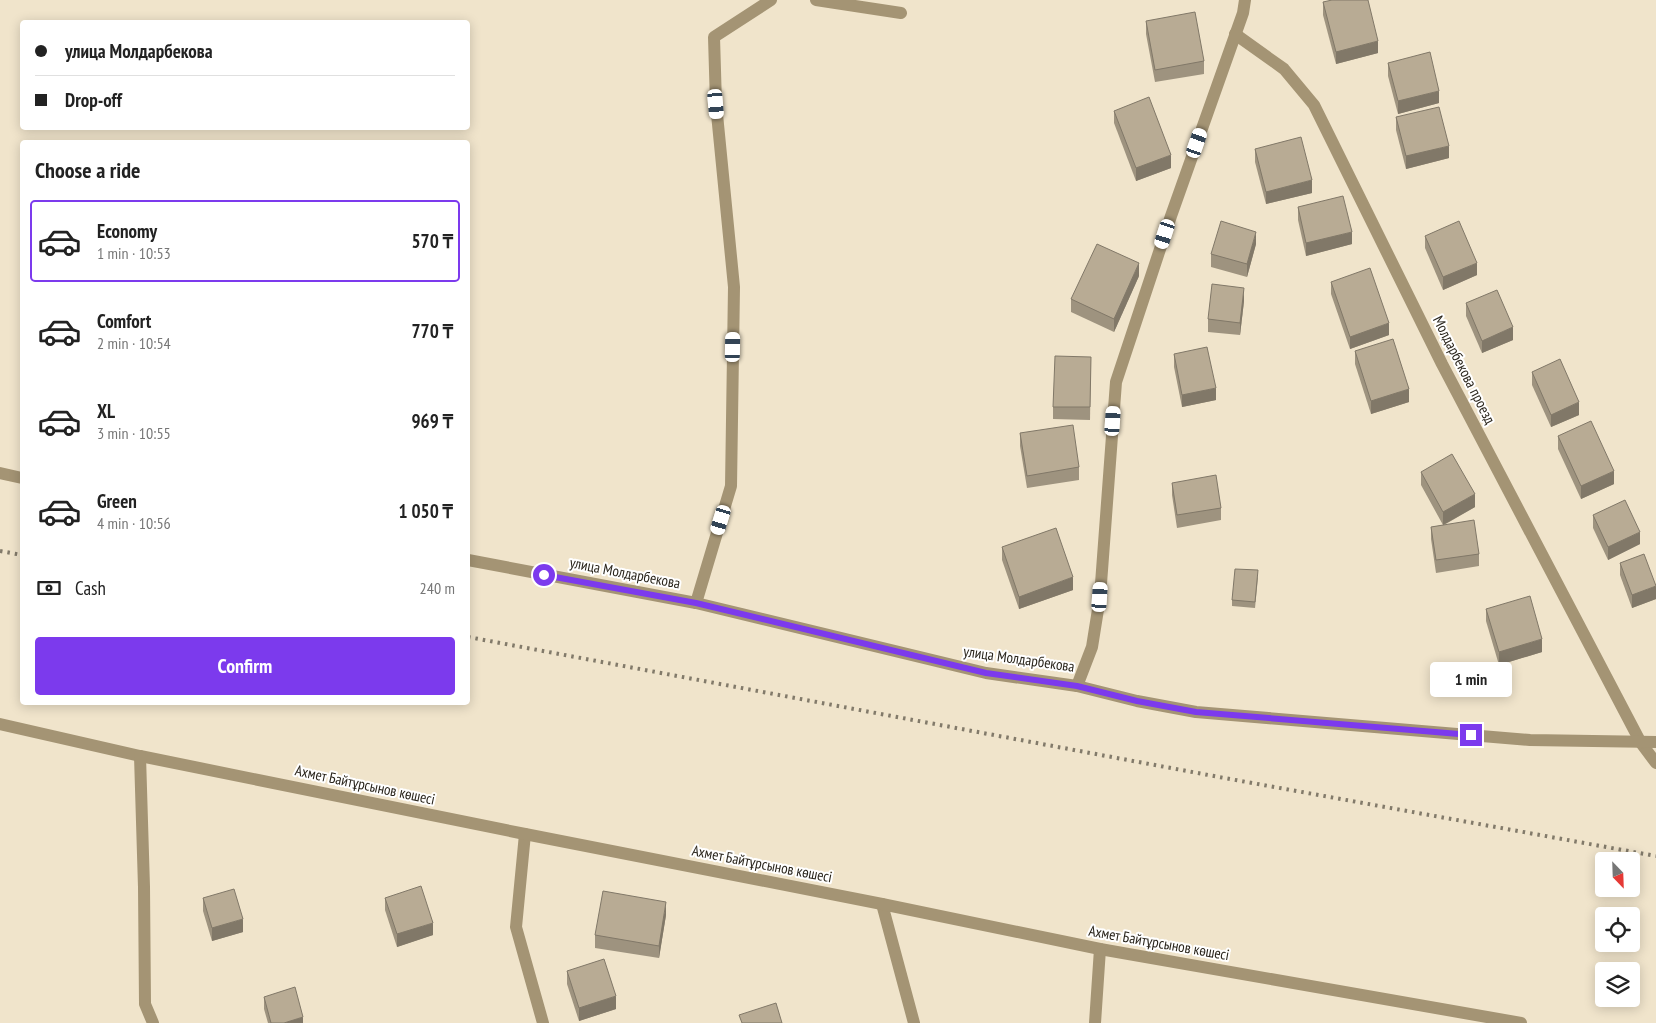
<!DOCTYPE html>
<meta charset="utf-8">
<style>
body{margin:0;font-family:"PT Sans Narrow",sans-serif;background:#f2f2f2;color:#222;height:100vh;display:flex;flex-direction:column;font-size:19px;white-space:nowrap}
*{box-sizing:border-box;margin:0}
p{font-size:16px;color:#767676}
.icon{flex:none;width:28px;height:28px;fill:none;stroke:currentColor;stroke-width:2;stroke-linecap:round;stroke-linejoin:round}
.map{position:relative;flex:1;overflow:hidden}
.side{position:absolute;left:20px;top:140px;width:450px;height:565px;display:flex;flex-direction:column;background:#fff;border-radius:5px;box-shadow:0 2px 12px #0003}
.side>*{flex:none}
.top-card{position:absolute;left:20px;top:20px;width:450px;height:110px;border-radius:5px;box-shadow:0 2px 12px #0003;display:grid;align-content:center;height:110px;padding:0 15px;background:#fff}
.needle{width:32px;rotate:157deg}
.buttons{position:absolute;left:1595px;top:852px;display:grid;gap:10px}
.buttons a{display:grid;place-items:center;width:45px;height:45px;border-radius:5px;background:#fff;box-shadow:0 2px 12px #0003;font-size:25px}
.end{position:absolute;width:22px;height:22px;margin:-11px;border:6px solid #7c3aed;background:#fff;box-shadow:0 0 0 2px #fff}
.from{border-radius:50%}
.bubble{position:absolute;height:35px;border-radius:5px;background:#fff;box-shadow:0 2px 12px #0003;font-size:16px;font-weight:700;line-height:35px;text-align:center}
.car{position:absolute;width:15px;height:30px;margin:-15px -8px;border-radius:6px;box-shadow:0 0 4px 1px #0007;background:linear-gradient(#fff 24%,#345 0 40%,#fff 0 76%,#345 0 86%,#fff 0)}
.top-card b{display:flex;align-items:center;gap:18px;height:48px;font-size:19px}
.top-card b+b{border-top:1px solid #e0e0e0}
.top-card i{width:12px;height:12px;background:#222}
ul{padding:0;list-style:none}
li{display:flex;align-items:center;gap:15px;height:82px;margin:0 10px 8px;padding:0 5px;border:2px solid transparent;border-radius:5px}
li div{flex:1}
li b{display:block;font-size:19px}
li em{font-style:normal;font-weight:700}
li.selected{border-color:#7c3aed}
li>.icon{width:45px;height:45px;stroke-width:1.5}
h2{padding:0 15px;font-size:22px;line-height:60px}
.pay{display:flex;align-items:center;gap:12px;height:55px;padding:0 15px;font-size:19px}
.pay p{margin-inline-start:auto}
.action{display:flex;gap:10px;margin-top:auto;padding:10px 15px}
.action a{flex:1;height:58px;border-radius:5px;background:#7c3aed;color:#fff;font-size:20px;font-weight:700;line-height:58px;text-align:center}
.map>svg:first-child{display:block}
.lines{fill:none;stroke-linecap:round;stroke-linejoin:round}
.service{stroke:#a49474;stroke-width:12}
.minor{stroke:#a49474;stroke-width:12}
.rail{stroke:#827a6a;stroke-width:4;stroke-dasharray:2.5 5;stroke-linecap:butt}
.wall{fill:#9e937f}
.shaded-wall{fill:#817868}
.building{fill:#b8ab94;stroke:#817868}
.route{stroke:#7c3aed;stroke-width:6}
.labels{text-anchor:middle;stroke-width:4;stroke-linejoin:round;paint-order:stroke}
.street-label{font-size:15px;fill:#29241b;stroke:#fff}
</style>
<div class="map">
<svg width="1656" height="1023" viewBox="0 0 1656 1023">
<rect width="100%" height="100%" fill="#f0e4cb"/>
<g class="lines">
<!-- service -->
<g class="service">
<path d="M 816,0 L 901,13"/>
<path d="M 696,603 L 731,486 L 734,287 L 716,104 L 714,37 L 771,0"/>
<path d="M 1641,743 L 1656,763"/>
<path d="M 525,834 L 516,927 L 543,1023"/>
<path d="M 882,904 L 914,1023"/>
</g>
<!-- minor -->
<g class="minor">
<path d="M 1235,34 L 1284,69 L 1314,105 L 1442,364 L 1641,743"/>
<path d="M 0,473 L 22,478"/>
<path d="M 468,560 L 696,603 L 986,673 L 1077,686 L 1092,647 L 1100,597 L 1116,382 L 1171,216 L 1243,13 L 1245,0"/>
<path d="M 1077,686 L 1137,701 L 1196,712 L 1530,740 L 1656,742"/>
<path d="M 0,724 L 140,756 L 525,834 L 882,904 L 1100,949 L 1521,1023"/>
<path d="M 140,756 L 144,887 L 145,1004 L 153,1023"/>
<path d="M 1095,1023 L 1100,949"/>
</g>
<!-- rail -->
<g class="rail">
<path d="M 0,551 L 22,555"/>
<path d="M 468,637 L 1219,777 L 1656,856"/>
</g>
</g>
<!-- wall -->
<g class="wall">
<path d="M 1323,2 L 1378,53 L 1336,64 L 1323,15 Z"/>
<path d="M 1146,21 L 1204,61 L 1204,74 L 1155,82 L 1146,34 Z"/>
<path d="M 1388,63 L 1439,103 L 1398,114 L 1388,76 Z"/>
<path d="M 1114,111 L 1171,168 L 1136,181 L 1114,123 Z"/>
<path d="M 1396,117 L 1449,158 L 1406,169 L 1396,130 Z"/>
<path d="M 1255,149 L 1312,193 L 1266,204 L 1255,162 Z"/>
<path d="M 1298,207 L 1352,244 L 1306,256 L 1298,220 Z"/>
<path d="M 1425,236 L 1477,275 L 1443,290 L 1425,248 Z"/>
<path d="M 1256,244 L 1247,277 L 1211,267 L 1211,254 Z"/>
<path d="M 1139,276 L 1114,332 L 1071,312 L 1071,299 Z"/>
<path d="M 1331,282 L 1389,335 L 1350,349 L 1331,294 Z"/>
<path d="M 1244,301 L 1240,335 L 1208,332 L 1208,319 Z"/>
<path d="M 1466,303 L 1513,340 L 1482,353 L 1466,316 Z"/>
<path d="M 1355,351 L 1409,402 L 1371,414 L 1355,364 Z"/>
<path d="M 1174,354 L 1216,400 L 1182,407 L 1174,367 Z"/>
<path d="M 1091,357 L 1090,420 L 1053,419 L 1053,407 Z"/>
<path d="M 1532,372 L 1579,415 L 1551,427 L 1532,385 Z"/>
<path d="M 1020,433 L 1079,467 L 1079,480 L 1027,488 L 1020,446 Z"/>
<path d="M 1558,436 L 1614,484 L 1581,499 L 1558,449 Z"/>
<path d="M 1421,472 L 1475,507 L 1444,525 L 1479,554 L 1479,566 L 1436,573 L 1431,539 L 1431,527 L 1443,525 L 1421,485 Z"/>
<path d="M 1172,483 L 1221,508 L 1221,520 L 1177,528 L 1172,495 Z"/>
<path d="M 1593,515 L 1640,544 L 1608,560 L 1593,528 Z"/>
<path d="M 1002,547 L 1073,590 L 1019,609 L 1002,560 Z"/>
<path d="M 1620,563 L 1656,599 L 1632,608 L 1620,575 Z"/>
<path d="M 1258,577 L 1255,608 L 1232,606 L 1232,600 Z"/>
<path d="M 1486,609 L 1542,652 L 1499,665 L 1486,621 Z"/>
<path d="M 203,898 L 243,932 L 212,941 L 203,911 Z"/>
<path d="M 385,898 L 433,935 L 397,947 L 385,910 Z"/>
<path d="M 666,915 L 659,958 L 595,948 L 595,935 Z"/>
<path d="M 567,971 L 616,1009 L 579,1021 L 567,984 Z"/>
<path d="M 264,997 L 303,1023 L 268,1023 L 264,1009 Z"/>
</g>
<!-- shaded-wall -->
<g class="shaded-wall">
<path d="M 1378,41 L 1378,53 L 1336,64 L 1336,52 Z"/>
<path d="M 1439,91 L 1439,103 L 1398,114 L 1398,101 Z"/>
<path d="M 1449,146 L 1449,158 L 1406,169 L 1406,156 Z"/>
<path d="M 1171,155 L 1171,168 L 1136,181 L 1136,168 Z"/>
<path d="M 1312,180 L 1312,193 L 1266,204 L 1266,192 Z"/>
<path d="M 1256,232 L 1256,244 L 1247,277 L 1247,264 Z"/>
<path d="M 1352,232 L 1352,244 L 1306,256 L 1306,243 Z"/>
<path d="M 1139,263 L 1139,276 L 1114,332 L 1114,319 Z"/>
<path d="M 1477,263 L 1477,275 L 1443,290 L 1443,277 Z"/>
<path d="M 1244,288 L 1244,301 L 1240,335 L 1240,323 Z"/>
<path d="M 1389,323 L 1389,335 L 1350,349 L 1350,337 Z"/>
<path d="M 1513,327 L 1513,340 L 1482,353 L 1482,341 Z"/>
<path d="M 1216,388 L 1216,400 L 1182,407 L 1182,395 Z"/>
<path d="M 1409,389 L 1409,402 L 1371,414 L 1371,401 Z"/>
<path d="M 1579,402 L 1579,415 L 1551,427 L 1551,415 Z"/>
<path d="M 1614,471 L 1614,484 L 1581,499 L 1581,486 Z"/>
<path d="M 1475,494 L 1475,507 L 1443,525 L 1443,512 Z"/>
<path d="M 1640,532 L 1640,544 L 1608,560 L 1608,547 Z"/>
<path d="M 1073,577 L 1073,590 L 1019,609 L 1019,597 Z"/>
<path d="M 1656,586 L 1656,599 L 1632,608 L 1632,595 Z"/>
<path d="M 1542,639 L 1542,652 L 1499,665 L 1499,652 Z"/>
<path d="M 666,902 L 666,915 L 659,958 L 659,946 Z"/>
<path d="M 243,919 L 243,932 L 212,941 L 212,928 Z"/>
<path d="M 433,923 L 433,935 L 397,947 L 397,934 Z"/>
<path d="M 616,996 L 616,1009 L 579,1021 L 579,1008 Z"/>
<path d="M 303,1017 L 303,1023 L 284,1023 Z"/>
</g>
<!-- building -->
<g class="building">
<path d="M 1332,0 L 1368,0 L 1378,41 L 1336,52 L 1323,2 Z"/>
<path d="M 1195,12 L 1204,61 L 1155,70 L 1146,21 Z"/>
<path d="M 1430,52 L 1439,91 L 1398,101 L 1388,63 Z"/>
<path d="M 1149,97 L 1171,155 L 1136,168 L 1114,111 Z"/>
<path d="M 1439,107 L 1449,146 L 1406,156 L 1396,117 Z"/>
<path d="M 1301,137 L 1312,180 L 1266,192 L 1255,149 Z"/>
<path d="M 1343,196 L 1352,232 L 1306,243 L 1298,207 Z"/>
<path d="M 1221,221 L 1256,232 L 1247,264 L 1211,254 Z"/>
<path d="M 1459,221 L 1477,263 L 1443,277 L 1425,236 Z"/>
<path d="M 1097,244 L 1139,263 L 1114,319 L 1071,299 Z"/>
<path d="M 1370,268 L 1389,323 L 1350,337 L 1331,282 Z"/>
<path d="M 1212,284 L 1244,288 L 1240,323 L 1208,319 Z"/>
<path d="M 1497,290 L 1513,327 L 1482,341 L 1466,303 Z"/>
<path d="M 1393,339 L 1409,389 L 1371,401 L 1355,351 Z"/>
<path d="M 1207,347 L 1216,388 L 1182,395 L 1174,354 Z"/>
<path d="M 1055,356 L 1091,357 L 1090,407 L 1053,407 Z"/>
<path d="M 1560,359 L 1579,402 L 1551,415 L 1532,372 Z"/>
<path d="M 1591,421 L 1614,471 L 1581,486 L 1558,436 Z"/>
<path d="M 1073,425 L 1079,467 L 1027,476 L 1020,433 Z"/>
<path d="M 1452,454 L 1475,494 L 1443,512 L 1421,472 Z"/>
<path d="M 1216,475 L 1221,508 L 1177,515 L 1172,483 Z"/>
<path d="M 1625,500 L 1640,532 L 1608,547 L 1593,515 Z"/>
<path d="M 1474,520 L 1479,554 L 1436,560 L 1431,527 Z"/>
<path d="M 1056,528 L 1073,577 L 1019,597 L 1002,547 Z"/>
<path d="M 1644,554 L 1656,586 L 1632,595 L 1620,563 Z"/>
<path d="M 1235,569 L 1258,570 L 1255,602 L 1232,600 Z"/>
<path d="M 1530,596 L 1542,639 L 1499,652 L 1486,609 Z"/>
<path d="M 421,886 L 433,923 L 397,934 L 385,898 Z"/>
<path d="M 234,889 L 243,919 L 212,928 L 203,898 Z"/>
<path d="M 603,891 L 666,902 L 659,946 L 595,935 Z"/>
<path d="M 604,959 L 616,996 L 579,1008 L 567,971 Z"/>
<path d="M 295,987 L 303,1017 L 284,1023 L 271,1023 L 264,997 Z"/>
<path d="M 776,1003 L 782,1023 L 742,1023 L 739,1015 Z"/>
</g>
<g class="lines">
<!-- route -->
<path class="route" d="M 544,575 L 696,603 L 986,673 L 1077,686 L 1137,701 L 1196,712 L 1471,735"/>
</g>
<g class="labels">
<!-- street labels -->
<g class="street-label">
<text transform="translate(1464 370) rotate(63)" y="5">Молдарбекова проезд</text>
<text transform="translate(625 573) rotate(11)" y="5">улица Молдарбекова</text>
<text transform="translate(1019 659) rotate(8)" y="5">улица Молдарбекова</text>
<text transform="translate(365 785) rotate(12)" y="5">Ахмет Байтұрсынов көшесі</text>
<text transform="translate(762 864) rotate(11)" y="5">Ахмет Байтұрсынов көшесі</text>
<text transform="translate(1159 943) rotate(10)" y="5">Ахмет Байтұрсынов көшесі</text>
</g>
</g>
</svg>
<div class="buttons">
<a><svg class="needle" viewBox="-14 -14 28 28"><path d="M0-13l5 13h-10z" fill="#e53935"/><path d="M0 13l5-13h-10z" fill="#767676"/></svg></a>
<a><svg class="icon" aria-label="locate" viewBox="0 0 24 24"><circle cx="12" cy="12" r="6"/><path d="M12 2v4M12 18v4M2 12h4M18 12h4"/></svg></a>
<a><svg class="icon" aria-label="layers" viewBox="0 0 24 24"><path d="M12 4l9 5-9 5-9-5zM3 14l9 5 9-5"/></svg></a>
</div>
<i class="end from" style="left:544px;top:575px"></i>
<i class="end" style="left:1471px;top:735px"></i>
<div class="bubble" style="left:1430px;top:662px;width:82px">1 min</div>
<i class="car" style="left:716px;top:104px;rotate:175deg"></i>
<i class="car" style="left:1197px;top:143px;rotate:19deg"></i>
<i class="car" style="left:1165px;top:234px;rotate:198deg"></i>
<i class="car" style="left:733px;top:347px;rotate:1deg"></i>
<i class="car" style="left:1113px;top:421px;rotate:4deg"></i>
<i class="car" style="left:721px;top:520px;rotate:197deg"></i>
<i class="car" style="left:1100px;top:597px;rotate:4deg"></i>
<div class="top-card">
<b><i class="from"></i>улица Молдарбекова</b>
<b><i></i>Drop-off</b>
</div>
<section class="side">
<h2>Choose a ride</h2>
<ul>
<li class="selected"><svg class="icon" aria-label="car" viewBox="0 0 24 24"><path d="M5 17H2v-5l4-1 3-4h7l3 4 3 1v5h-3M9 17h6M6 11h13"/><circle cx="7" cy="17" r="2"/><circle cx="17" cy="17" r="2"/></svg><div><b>Economy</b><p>1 min · 10:53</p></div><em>570 ₸</em></li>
<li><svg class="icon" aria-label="car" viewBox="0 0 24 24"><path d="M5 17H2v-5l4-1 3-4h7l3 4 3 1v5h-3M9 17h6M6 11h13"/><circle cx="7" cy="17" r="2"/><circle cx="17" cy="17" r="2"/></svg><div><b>Comfort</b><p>2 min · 10:54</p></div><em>770 ₸</em></li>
<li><svg class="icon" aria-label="car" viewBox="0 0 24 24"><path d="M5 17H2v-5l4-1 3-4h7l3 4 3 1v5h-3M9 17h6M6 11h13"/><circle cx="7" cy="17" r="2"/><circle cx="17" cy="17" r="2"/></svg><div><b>XL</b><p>3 min · 10:55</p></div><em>969 ₸</em></li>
<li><svg class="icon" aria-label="car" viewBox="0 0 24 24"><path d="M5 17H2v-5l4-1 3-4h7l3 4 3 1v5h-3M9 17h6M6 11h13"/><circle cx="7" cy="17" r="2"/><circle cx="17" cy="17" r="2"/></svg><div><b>Green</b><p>4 min · 10:56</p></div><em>1 050 ₸</em></li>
</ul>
<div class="pay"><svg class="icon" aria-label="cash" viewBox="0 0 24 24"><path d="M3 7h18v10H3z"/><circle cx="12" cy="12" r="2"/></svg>Cash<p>240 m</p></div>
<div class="action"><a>Confirm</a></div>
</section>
</div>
